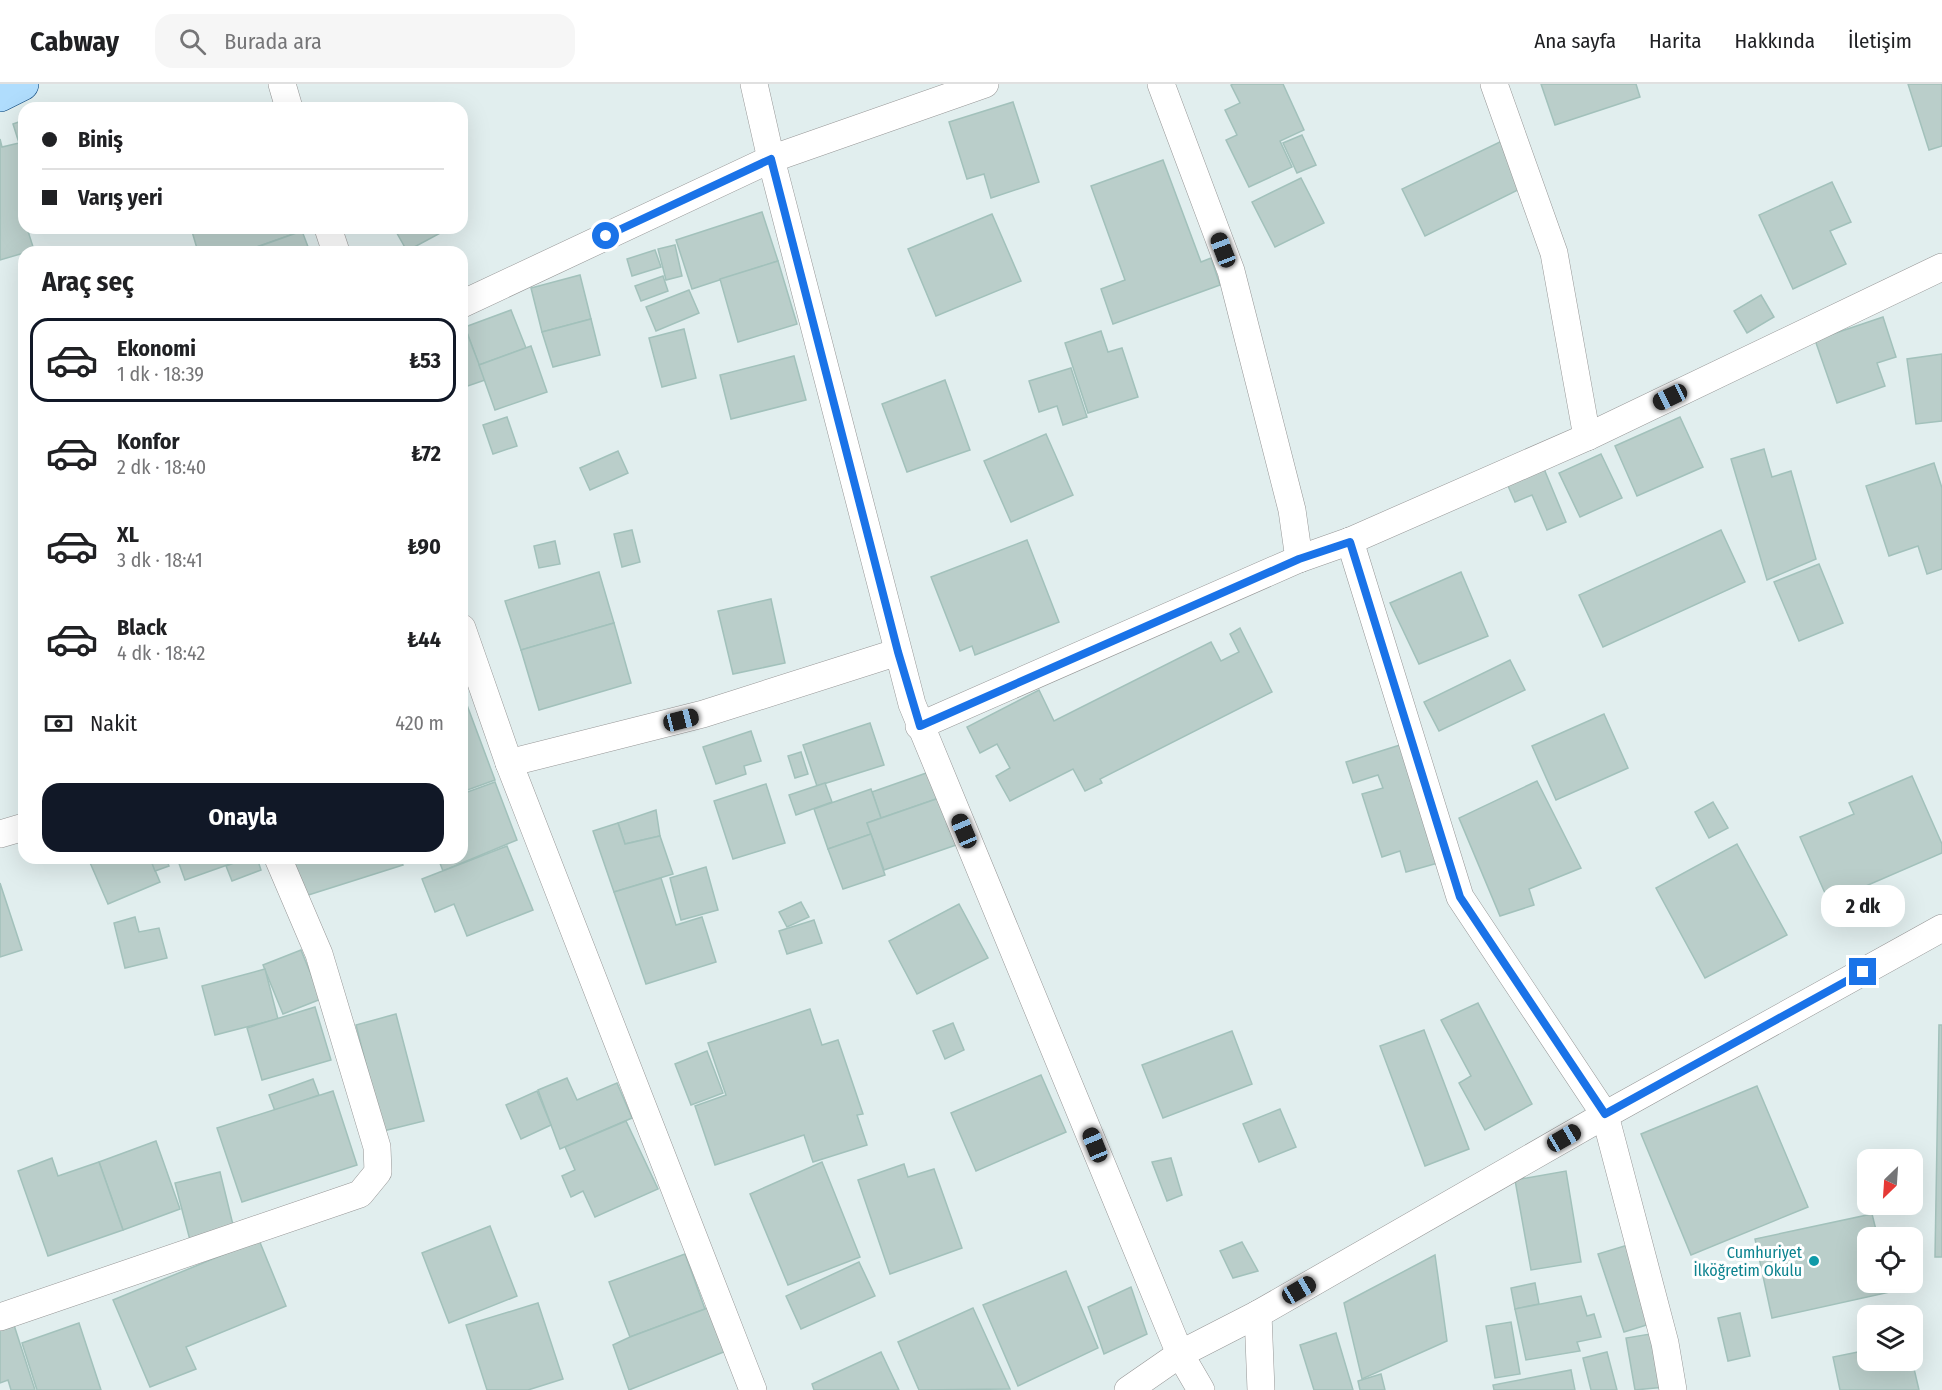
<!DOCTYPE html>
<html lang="tr">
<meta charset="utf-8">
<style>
body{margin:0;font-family:"Fira Sans Condensed",sans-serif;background:#f6f6f6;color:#202124;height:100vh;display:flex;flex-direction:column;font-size:22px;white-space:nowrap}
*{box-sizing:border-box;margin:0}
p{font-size:20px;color:#757577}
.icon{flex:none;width:33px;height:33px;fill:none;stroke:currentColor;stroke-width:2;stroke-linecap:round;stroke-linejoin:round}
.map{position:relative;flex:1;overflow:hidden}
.sheet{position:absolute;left:18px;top:162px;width:450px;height:618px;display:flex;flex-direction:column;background:#fff;border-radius:18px;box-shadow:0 6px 24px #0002}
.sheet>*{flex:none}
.hud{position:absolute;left:18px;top:18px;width:450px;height:132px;border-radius:18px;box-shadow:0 6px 24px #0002;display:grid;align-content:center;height:132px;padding:0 24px;background:#fff}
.needle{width:39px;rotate:205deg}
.controls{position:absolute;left:1857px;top:1065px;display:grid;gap:12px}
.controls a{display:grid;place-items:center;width:66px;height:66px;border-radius:12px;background:#fff;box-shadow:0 6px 24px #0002;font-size:30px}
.end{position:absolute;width:27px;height:27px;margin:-14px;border:8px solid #1a73e8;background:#fff;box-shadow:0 0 0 3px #fff}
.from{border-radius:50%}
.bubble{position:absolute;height:42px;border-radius:18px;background:#fff;box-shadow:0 6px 24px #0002;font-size:20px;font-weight:700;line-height:42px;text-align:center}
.car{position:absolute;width:18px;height:36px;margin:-18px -9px;border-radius:8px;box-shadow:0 0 4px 2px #0007;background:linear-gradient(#222 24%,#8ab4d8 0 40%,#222 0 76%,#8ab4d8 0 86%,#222 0)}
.hud b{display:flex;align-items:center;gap:21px;height:57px;font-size:22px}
.hud b+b{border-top:2px solid #e0e0e0}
.hud i{width:15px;height:15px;background:#202124}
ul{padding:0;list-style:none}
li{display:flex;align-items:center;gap:18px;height:84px;margin:0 12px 9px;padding:0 12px;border:3px solid transparent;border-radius:18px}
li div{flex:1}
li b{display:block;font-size:22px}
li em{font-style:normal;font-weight:700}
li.active{border-color:#111827}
li>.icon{width:54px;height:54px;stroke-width:1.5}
h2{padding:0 24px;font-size:27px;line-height:72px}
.pay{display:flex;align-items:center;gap:15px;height:66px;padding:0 24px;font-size:22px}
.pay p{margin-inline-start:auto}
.cta{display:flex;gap:12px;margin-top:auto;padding:12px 24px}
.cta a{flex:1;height:69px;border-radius:18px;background:#111827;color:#fff;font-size:24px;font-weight:700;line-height:69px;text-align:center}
header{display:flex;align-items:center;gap:36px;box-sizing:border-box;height:84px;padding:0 30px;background:#fff;border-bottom:2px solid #e0e0e0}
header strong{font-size:28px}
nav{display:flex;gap:33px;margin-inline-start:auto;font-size:21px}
.search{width:420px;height:54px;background:#f6f6f6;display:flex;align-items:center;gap:15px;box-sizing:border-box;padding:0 21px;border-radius:18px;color:#757577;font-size:22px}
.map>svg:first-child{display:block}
.building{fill:#baceca;stroke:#a2c1bb;stroke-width:1.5}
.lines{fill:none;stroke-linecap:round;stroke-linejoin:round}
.street-casing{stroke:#969696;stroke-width:28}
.secondary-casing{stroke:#003e76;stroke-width:34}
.street{stroke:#fff;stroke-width:27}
.secondary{stroke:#b0ddfd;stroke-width:33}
.route{stroke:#1a73e8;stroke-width:8}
.culture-dot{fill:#0f9aa8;stroke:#fff;stroke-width:2}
.labels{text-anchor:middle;stroke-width:6;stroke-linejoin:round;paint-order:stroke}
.culture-label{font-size:16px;fill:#0d838f;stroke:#fff;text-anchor:end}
</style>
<header>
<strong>Cabway</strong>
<div class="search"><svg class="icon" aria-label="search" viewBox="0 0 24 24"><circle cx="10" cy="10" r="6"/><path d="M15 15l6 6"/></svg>Burada ara</div>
<nav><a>Ana sayfa</a><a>Harita</a><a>Hakkında</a><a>İletişim</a></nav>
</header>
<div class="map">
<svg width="1942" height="1306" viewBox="0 0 1942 1306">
<rect width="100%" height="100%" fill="#e1eeee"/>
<!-- building -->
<g class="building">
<path d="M 1233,0 L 1283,0 L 1304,46 L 1280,57 L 1292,83 L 1249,103 L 1226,56 L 1237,51 L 1225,26 L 1240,19 L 1231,1 Z"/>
<path d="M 1541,0 L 1636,0 L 1640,13 L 1555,41 Z"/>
<path d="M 1908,0 L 1942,0 L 1942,62 L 1929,66 Z"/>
<path d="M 1013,18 L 1039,98 L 991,114 L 984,90 L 967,95 L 949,38 Z"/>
<path d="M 24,36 L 23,131 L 24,144 L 27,144 L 34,166 L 0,176 L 0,55 L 2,63 L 19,59 L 13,40 Z"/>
<path d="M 1302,51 L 1316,81 L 1297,89 L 1283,59 Z"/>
<path d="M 1504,56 L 1526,102 L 1425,152 L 1402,105 Z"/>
<path d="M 1163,76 L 1201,178 L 1211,174 L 1220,201 L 1113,240 L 1101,205 L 1125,196 L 1091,102 Z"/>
<path d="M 1301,94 L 1324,139 L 1275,163 L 1252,118 Z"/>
<path d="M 1832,98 L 1851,138 L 1830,147 L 1846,180 L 1793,205 L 1759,131 Z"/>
<path d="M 762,128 L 778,177 L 692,205 L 676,156 Z"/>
<path d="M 992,130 L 1021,197 L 936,232 L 908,165 Z"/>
<path d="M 191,144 L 301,144 L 302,147 L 242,168 L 198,168 Z"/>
<path d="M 394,144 L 445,144 L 446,146 L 407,167 Z"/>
<path d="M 302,147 L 310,168 L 243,168 Z"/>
<path d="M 675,161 L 682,192 L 666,196 L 658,165 Z"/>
<path d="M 655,166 L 661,183 L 632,192 L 627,175 Z"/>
<path d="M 778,177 L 797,240 L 738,258 L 720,195 Z"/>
<path d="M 580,191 L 591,235 L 542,248 L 531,204 Z"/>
<path d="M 663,192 L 668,207 L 641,217 L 635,202 Z"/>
<path d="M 689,206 L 699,229 L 656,247 L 646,223 Z"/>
<path d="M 1761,211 L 1774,233 L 1747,249 L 1734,227 Z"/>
<path d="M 511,226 L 526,264 L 479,281 L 465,243 Z"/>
<path d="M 1883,233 L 1896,273 L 1877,279 L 1885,302 L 1837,319 L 1815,256 Z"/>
<path d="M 591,235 L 600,271 L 553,283 L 542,248 Z"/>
<path d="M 462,236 L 485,296 L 462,304 Z"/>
<path d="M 684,245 L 696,294 L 662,303 L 649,254 Z"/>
<path d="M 1101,247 L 1108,268 L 1122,264 L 1138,313 L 1088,329 L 1065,259 Z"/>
<path d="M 531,262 L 547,308 L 495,326 L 479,281 Z"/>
<path d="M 1942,270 L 1942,337 L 1916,340 L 1907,275 Z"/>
<path d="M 794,272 L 806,316 L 731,335 L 720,291 Z"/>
<path d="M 1071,284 L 1087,333 L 1063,341 L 1057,322 L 1039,328 L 1029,297 Z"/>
<path d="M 945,296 L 970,366 L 907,388 L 882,320 Z"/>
<path d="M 507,333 L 517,362 L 493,370 L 483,341 Z"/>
<path d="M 1680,333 L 1703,383 L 1637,412 L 1615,362 Z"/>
<path d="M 1046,350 L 1073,411 L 1011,438 L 984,377 Z"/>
<path d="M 1764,365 L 1772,393 L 1791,387 L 1816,475 L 1767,496 L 1731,375 Z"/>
<path d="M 618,367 L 628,389 L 590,406 L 580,384 Z"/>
<path d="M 1601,370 L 1622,414 L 1580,433 L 1559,389 Z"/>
<path d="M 1934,379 L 1942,404 L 1942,485 L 1927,490 L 1918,462 L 1889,472 L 1866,402 Z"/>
<path d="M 1542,380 L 1566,438 L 1547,446 L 1532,411 L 1515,418 L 1505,395 Z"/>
<path d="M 632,446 L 640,478 L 622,483 L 614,450 Z"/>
<path d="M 1721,446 L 1745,498 L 1603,563 L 1579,511 Z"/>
<path d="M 1027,456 L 1059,538 L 975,571 L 972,562 L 960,567 L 931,493 Z"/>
<path d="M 555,457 L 560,480 L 539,484 L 534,462 Z"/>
<path d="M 1819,480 L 1843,539 L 1799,557 L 1774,498 Z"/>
<path d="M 599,488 L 614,539 L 521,566 L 505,517 Z"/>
<path d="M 1461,488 L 1488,552 L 1419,580 L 1390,519 Z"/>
<path d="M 771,515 L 785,579 L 733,590 L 718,527 Z"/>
<path d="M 614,539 L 631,599 L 539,626 L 521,566 Z"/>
<path d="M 1240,544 L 1272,608 L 1100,695 L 1102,699 L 1085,707 L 1073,685 L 1010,717 L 996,692 L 1010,684 L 997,660 L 980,669 L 967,643 L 1039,606 L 1054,637 L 1211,558 L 1221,577 L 1239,568 L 1230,550 Z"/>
<path d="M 1510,576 L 1525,606 L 1439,647 L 1424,618 Z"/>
<path d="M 462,613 L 464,613 L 495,696 L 462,708 Z"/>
<path d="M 1604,630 L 1628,684 L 1556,716 L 1532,662 Z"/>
<path d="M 870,639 L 884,681 L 817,702 L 803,661 Z"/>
<path d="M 751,647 L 761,677 L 744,682 L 746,690 L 716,700 L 703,663 Z"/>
<path d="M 1400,661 L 1438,779 L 1406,788 L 1400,767 L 1382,773 L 1362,710 L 1383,704 L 1378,691 L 1353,699 L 1346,678 Z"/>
<path d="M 801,668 L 808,690 L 795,694 L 788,672 Z"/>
<path d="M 932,687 L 942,713 L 881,734 L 872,708 Z"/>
<path d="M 1912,692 L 1942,760 L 1942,769 L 1829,818 L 1800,753 L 1854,730 L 1849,719 Z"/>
<path d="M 1537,697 L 1581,784 L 1529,805 L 1534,821 L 1500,832 L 1459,734 Z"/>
<path d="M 495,698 L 517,756 L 443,787 L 438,774 L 462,774 L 462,710 Z"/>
<path d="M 825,699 L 832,718 L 796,731 L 789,711 Z"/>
<path d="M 766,700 L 785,759 L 733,775 L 714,717 Z"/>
<path d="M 871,705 L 881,734 L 867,739 L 871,750 L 828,765 L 814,725 Z"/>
<path d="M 942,713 L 959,760 L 884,786 L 867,739 Z"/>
<path d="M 1713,718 L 1728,744 L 1709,754 L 1695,728 Z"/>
<path d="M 656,726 L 660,752 L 625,760 L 618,739 Z"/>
<path d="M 618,739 L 625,760 L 660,752 L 673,790 L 614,808 L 593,747 Z"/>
<path d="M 871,750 L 885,791 L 843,805 L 828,765 Z"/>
<path d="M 1737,760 L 1787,851 L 1705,894 L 1656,804 Z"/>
<path d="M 507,762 L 533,826 L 467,852 L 454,820 L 435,828 L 422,795 Z"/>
<path d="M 88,774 L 150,774 L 160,798 L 108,820 Z"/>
<path d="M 150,774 L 166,774 L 169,782 L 155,787 Z"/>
<path d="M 177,774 L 247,774 L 185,796 Z"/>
<path d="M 247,774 L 257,774 L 261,786 L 232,797 L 226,782 Z"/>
<path d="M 289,774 L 400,774 L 403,781 L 302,813 Z"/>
<path d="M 706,783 L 718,826 L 681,836 L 670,794 Z"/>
<path d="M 661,794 L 676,841 L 702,833 L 716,878 L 646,900 L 614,808 Z"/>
<path d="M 0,799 L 22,866 L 0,873 Z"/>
<path d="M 801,818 L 809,833 L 787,843 L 779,828 Z"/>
<path d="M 959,820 L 988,874 L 917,910 L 889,857 Z"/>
<path d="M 135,833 L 139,848 L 159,844 L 167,874 L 125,884 L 114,839 Z"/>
<path d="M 814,836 L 822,859 L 787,870 L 779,847 Z"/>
<path d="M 301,866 L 321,915 L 283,930 L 263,881 Z"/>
<path d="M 265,885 L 278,935 L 215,951 L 202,902 Z"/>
<path d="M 1478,919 L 1532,1020 L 1485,1046 L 1459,999 L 1471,992 L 1441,936 Z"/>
<path d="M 315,923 L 331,976 L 262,996 L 247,944 Z"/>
<path d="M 810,925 L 822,961 L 838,956 L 863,1030 L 857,1031 L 867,1061 L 813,1078 L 804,1051 L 715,1081 L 695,1022 L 726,1011 L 708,959 Z"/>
<path d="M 396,930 L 424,1037 L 383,1047 L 356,941 Z"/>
<path d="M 953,939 L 964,966 L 945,975 L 933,947 Z"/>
<path d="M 1939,941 L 1942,941 L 1942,1173 L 1935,1173 Z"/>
<path d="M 1424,946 L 1469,1065 L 1425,1082 L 1380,962 Z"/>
<path d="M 1232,947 L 1252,1000 L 1163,1034 L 1142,981 Z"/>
<path d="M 707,967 L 723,1009 L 691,1021 L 675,980 Z"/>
<path d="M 1041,991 L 1066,1048 L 976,1087 L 951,1029 Z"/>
<path d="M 567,994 L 577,1016 L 617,999 L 632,1034 L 560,1065 L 538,1006 Z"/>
<path d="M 313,995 L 319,1011 L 275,1027 L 269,1011 Z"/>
<path d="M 1757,1002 L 1808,1123 L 1691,1171 L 1641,1050 Z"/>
<path d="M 333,1007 L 357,1081 L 242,1118 L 217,1044 Z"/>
<path d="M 537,1007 L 551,1041 L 521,1055 L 506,1021 Z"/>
<path d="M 1280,1025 L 1296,1063 L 1259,1078 L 1243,1040 Z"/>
<path d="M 626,1037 L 658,1105 L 595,1133 L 583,1107 L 571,1113 L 562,1092 L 575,1086 L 565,1063 Z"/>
<path d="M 156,1057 L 180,1125 L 123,1146 L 99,1078 Z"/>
<path d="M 52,1074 L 58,1092 L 99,1078 L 123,1146 L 48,1172 L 18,1087 Z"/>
<path d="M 1171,1074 L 1182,1111 L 1167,1117 L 1152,1078 Z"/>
<path d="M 822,1078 L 860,1173 L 788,1201 L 750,1110 Z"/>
<path d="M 904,1080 L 908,1093 L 934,1085 L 962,1164 L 890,1190 L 858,1096 Z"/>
<path d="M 1566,1087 L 1581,1178 L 1531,1186 L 1515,1096 Z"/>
<path d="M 220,1088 L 234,1145 L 190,1156 L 175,1099 Z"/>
<path d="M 1872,1130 L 1878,1154 L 1868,1154 L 1868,1198 L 1888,1198 L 1890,1208 L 1772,1234 L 1755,1155 Z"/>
<path d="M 490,1142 L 517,1212 L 449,1239 L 422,1169 Z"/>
<path d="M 259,1156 L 286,1222 L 186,1263 L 196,1285 L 150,1303 L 113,1216 Z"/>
<path d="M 1242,1158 L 1258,1187 L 1233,1194 L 1220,1167 Z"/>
<path d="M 1628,1161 L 1653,1239 L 1624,1248 L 1598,1170 Z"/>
<path d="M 685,1170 L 705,1225 L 630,1253 L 609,1198 Z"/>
<path d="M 1435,1171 L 1447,1257 L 1362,1295 L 1344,1219 Z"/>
<path d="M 859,1178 L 875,1212 L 801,1245 L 786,1212 Z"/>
<path d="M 1066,1187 L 1098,1264 L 1018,1302 L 983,1221 Z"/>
<path d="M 1535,1199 L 1539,1220 L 1515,1225 L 1511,1204 Z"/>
<path d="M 1131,1203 L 1147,1250 L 1104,1270 L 1088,1223 Z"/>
<path d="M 1581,1212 L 1587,1232 L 1594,1230 L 1601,1253 L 1577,1258 L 1580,1267 L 1526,1276 L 1515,1225 Z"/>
<path d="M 538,1219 L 563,1295 L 528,1306 L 487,1306 L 466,1241 Z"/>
<path d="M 708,1222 L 726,1267 L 629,1306 L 613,1261 L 630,1253 L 705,1225 Z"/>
<path d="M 973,1224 L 1010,1305 L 919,1306 L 898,1258 Z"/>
<path d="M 1740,1229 L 1750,1272 L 1728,1277 L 1718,1234 Z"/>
<path d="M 13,1238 L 35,1306 L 11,1306 L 8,1296 L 0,1299 L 0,1242 Z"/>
<path d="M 1511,1238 L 1520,1290 L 1495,1294 L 1486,1242 Z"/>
<path d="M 79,1239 L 101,1306 L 37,1306 L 22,1259 Z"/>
<path d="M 1336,1249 L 1353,1306 L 1314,1306 L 1300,1261 Z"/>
<path d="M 1656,1249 L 1665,1303 L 1635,1306 L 1626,1254 Z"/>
<path d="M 1868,1266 L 1868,1276 L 1912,1276 L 1919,1306 L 1840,1306 L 1833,1273 Z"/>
<path d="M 881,1268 L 899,1306 L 814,1306 L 812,1300 Z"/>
<path d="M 1607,1268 L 1617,1306 L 1591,1306 L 1583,1274 Z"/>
<path d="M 1571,1286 L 1575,1306 L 1494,1306 L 1493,1301 Z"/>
<path d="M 1381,1290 L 1385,1306 L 1360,1306 L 1358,1297 Z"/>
</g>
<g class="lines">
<!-- street casing -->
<g class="street-casing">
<g id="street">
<path d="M 282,0 L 289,24"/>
<path d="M 754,0 L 771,75 L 912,620 L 1180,1270 L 1201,1306"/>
<path d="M 1161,0 L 1231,187 L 1292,426 L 1299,475"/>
<path d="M 1494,0 L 1554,169 L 1587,353"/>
<path d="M 328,144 L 336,168"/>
<path d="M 462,220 L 771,75 L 985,0"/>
<path d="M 1350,457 L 1460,813 L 1605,1031 L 1665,1259 L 1673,1306"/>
<path d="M 462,544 L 509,679 L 753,1306"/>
<path d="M 919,642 L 1299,475 L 1350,457 L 1587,353 L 1942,183"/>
<path d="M 509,679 L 703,630 L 898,568"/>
<path d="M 0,750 L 24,743"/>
<path d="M 1258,1230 L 1261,1306"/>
<path d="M 0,1233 L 360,1110 L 378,1088 L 377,1063 L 319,870 L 278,774"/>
<path d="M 1128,1306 L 1180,1270 L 1258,1230 L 1605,1031 L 1942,844"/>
</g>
</g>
<!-- secondary casing -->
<g class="secondary-casing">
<path id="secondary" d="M 0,11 L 22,0"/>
</g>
<!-- street -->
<use href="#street" class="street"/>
<!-- secondary -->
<use href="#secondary" class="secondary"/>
</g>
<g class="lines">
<!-- route -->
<path class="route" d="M 606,152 L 771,75 L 898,568 L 920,642 L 1299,475 L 1350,458 L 1460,813 L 1605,1030 L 1863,888"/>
</g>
<!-- markers -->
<circle class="culture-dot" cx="1814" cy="1177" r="6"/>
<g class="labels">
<!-- culture labels -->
<g class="culture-label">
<text x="1802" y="1174">Cumhuriyet<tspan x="1802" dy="18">İlköğretim Okulu</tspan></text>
</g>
</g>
</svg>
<div class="controls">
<a><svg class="needle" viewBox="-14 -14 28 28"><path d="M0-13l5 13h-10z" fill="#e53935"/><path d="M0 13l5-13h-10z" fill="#757577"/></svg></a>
<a><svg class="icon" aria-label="locate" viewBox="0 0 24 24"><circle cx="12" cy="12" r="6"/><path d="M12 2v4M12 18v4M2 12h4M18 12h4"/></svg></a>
<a><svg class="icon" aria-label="layers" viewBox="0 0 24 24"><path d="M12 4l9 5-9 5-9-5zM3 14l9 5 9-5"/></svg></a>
</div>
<i class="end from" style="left:606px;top:152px"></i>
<i class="end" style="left:1863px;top:888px"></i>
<div class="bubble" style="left:1821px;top:801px;width:84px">2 dk</div>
<i class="car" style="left:1223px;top:166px;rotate:339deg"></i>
<i class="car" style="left:1670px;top:313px;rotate:244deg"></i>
<i class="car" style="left:681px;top:636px;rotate:76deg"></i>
<i class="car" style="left:964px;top:747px;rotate:337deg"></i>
<i class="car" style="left:1564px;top:1054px;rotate:60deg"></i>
<i class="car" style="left:1095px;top:1061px;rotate:338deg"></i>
<i class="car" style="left:1299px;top:1206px;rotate:60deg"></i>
<div class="hud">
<b><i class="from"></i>Biniş</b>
<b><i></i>Varış yeri</b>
</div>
<section class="sheet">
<h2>Araç seç</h2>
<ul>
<li class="active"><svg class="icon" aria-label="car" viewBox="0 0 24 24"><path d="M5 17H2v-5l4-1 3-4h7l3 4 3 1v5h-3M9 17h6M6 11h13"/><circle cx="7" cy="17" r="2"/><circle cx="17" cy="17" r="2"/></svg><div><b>Ekonomi</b><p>1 dk · 18:39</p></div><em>₺53</em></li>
<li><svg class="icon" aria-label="car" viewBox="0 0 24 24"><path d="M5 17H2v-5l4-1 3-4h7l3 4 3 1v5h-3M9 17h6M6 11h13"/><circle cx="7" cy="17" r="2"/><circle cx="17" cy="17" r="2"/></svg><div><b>Konfor</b><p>2 dk · 18:40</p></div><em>₺72</em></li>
<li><svg class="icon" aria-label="car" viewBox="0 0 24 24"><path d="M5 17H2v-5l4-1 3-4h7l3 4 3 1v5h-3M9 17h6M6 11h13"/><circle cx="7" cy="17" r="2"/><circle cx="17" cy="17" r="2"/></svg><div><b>XL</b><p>3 dk · 18:41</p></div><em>₺90</em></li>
<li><svg class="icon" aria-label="car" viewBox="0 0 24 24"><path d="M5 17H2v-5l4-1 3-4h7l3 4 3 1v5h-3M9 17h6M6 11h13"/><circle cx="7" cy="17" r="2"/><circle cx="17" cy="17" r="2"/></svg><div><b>Black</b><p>4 dk · 18:42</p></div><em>₺44</em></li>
</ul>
<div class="pay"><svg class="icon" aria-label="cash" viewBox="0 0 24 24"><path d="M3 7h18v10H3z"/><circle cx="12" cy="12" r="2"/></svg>Nakit<p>420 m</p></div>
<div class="cta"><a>Onayla</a></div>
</section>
</div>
